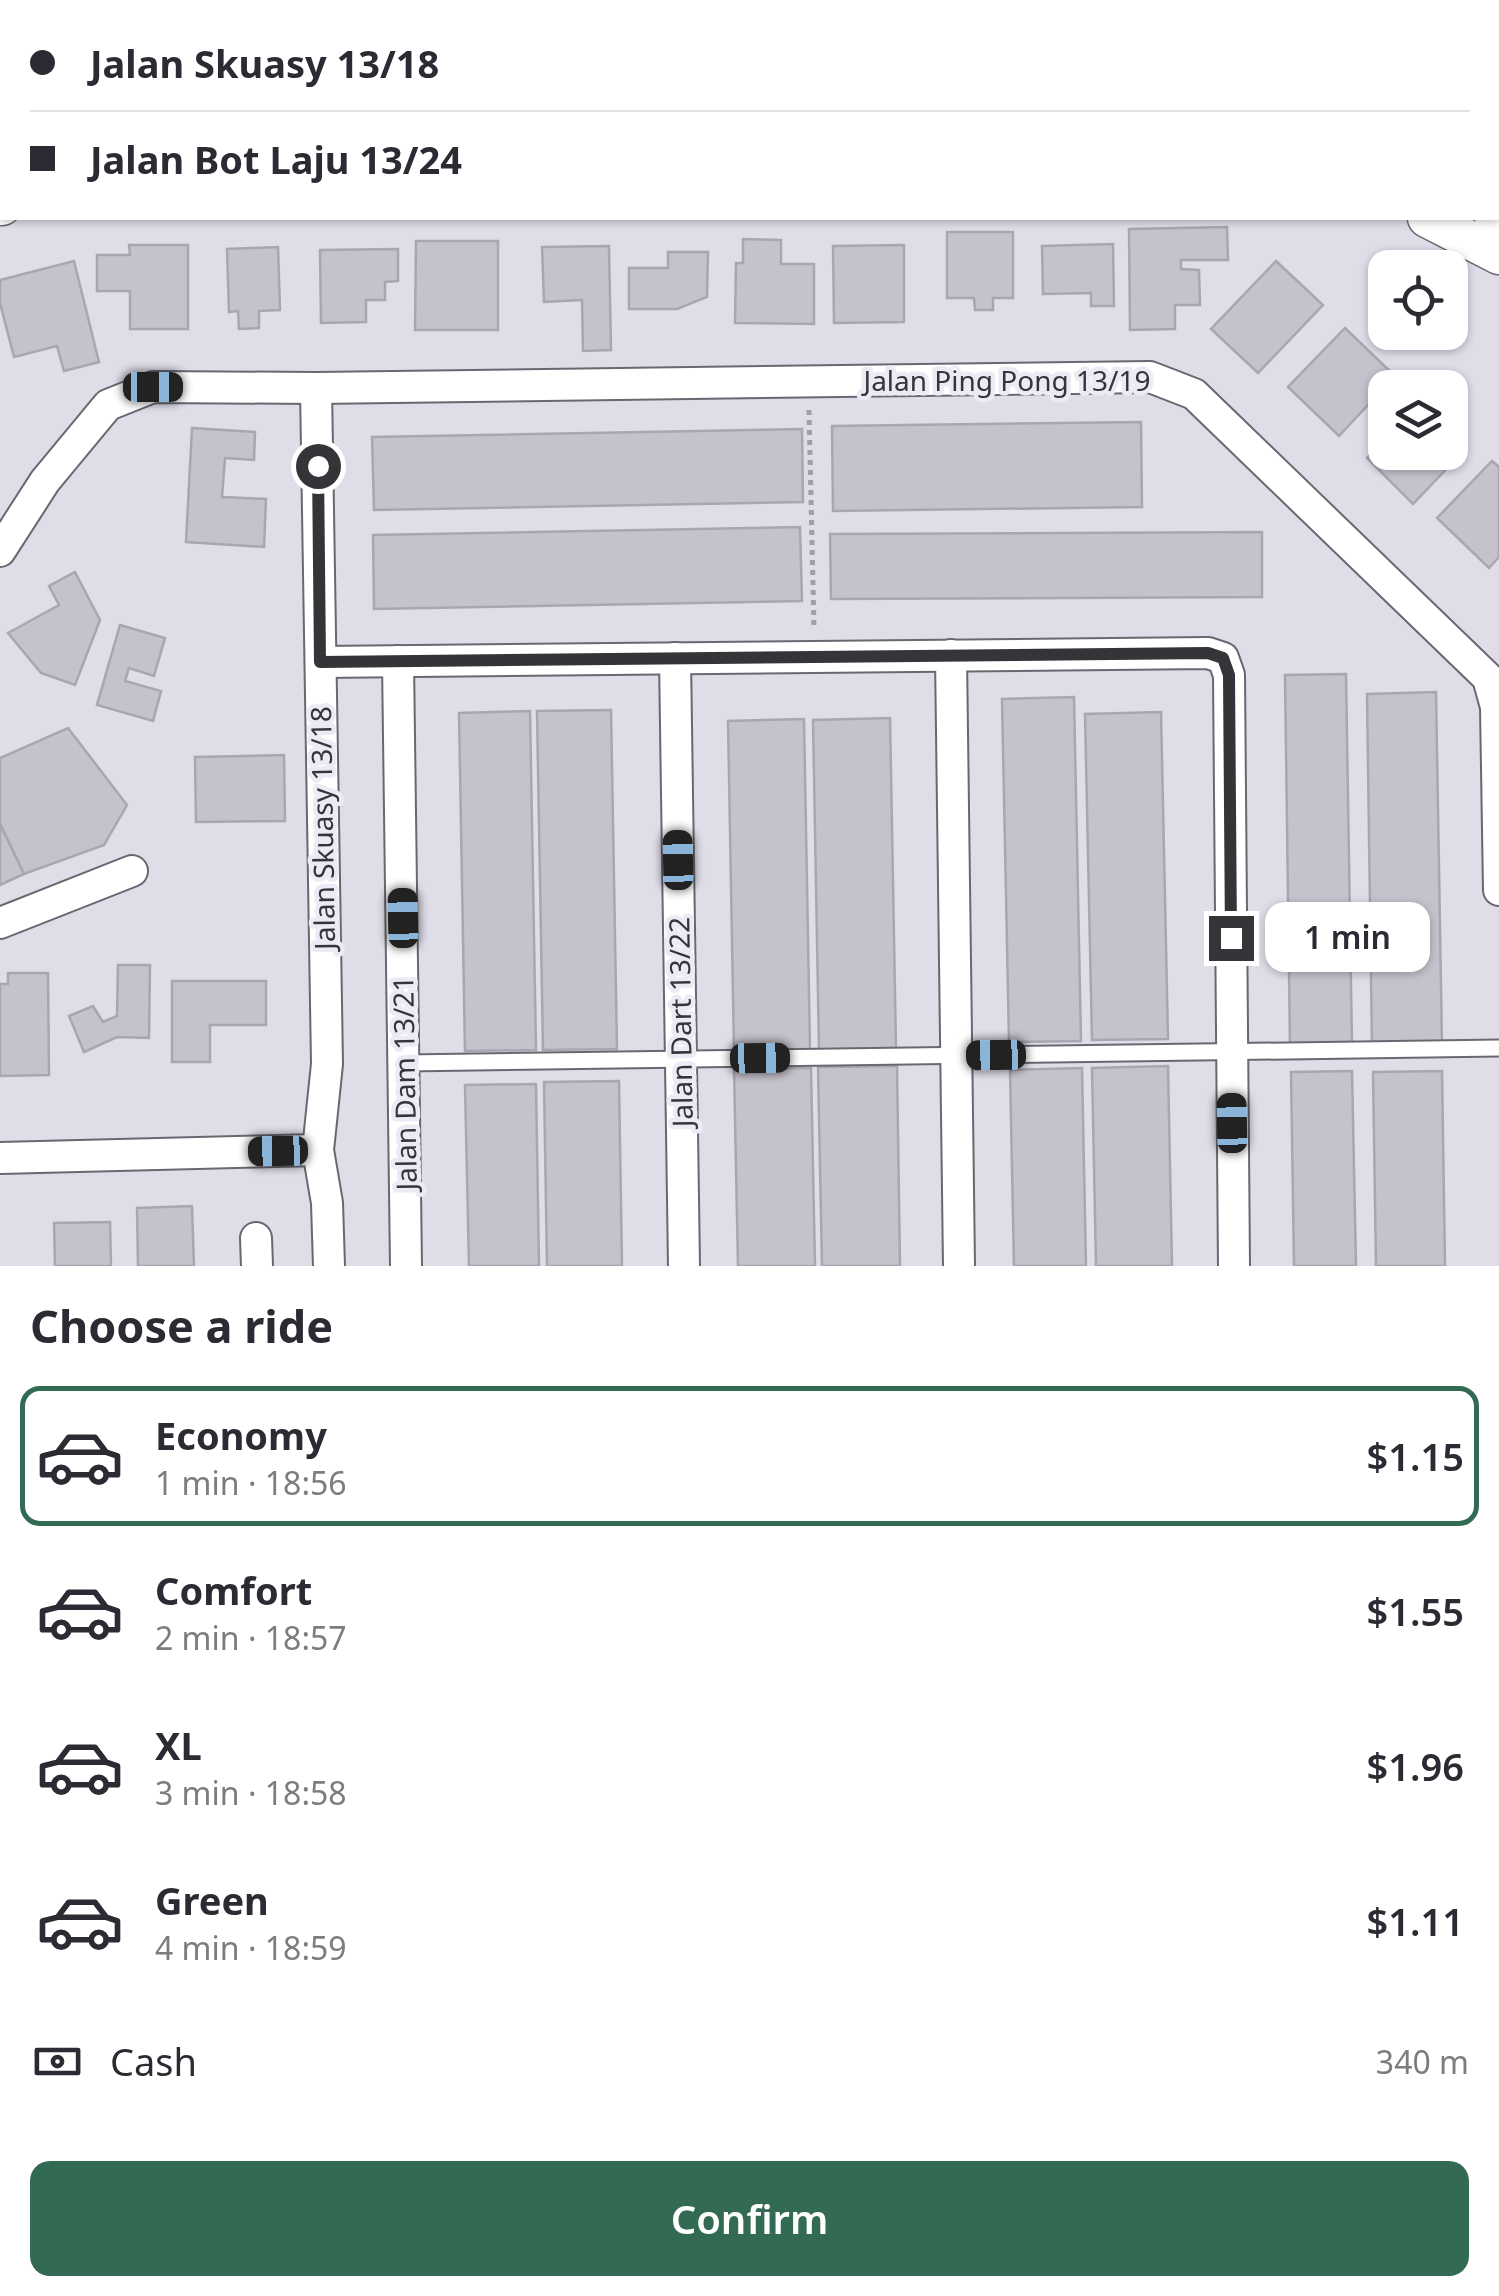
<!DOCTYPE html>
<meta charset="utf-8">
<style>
body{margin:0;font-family:"Noto Sans",sans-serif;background:#f2f2f3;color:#2b2b33;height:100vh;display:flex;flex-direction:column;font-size:38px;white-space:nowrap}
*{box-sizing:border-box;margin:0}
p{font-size:32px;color:#7c7c81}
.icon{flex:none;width:55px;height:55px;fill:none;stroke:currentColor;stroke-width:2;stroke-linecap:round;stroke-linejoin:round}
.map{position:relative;height:1266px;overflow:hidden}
.sheet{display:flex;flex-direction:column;background:#fff;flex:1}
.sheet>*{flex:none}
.hud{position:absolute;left:0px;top:0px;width:1500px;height:220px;box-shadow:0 2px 8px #0004;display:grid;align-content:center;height:220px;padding:0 30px;background:#fff}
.tools{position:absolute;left:1368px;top:250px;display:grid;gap:20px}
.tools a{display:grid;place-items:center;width:100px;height:100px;border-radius:20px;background:#fff;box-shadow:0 2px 8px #0004;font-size:50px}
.end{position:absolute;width:45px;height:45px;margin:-22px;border:12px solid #353539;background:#fff;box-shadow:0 0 0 5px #fff}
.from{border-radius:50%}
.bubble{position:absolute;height:70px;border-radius:20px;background:#fff;box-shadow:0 2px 8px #0004;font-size:32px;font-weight:600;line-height:70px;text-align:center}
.car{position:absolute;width:30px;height:60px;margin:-30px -15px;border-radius:12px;box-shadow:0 0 8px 2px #0007;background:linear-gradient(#222 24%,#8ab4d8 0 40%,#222 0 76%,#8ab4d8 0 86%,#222 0)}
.hud b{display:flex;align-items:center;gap:35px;height:95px;font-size:38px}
.hud b+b{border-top:2px solid #e1e1e2}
.hud i{width:25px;height:25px;background:#2b2b33}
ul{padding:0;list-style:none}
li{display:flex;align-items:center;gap:30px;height:140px;margin:0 20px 15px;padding:0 10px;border:5px solid transparent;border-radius:20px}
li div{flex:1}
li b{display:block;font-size:38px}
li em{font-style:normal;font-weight:600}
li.on{border-color:#326a53}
li>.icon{width:90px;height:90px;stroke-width:1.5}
h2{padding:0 30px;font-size:45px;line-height:120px}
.pay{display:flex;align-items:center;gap:25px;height:110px;padding:0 30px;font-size:38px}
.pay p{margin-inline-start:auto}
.button{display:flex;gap:20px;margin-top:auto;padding:20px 30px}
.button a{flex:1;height:115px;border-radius:20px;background:#326a53;color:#fff;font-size:40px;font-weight:600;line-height:115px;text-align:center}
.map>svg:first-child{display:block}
.green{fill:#a9dab8}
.building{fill:#c6c2cd;stroke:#a9a6b0;stroke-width:2.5}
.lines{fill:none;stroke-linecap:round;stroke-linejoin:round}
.service-casing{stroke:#696871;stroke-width:19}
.minor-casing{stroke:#696871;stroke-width:34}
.tertiary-casing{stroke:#696871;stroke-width:41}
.path{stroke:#a0a0a8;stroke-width:5;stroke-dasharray:5 5;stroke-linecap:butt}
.service{stroke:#fff;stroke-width:15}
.minor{stroke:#fff;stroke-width:30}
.tertiary{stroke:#fff;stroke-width:38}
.route{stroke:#353539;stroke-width:12}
.labels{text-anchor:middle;stroke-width:9;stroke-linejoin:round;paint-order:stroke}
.street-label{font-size:28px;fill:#353539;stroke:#ebebf6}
</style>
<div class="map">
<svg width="1499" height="1266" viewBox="0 0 1499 1266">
<rect width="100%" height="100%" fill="#dedde8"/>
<!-- green -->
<g class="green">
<path d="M 0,0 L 446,0 L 2,2 L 0,148 Z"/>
<path d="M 649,0 L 1499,0 L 1499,158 L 1498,2 L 649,2 Z"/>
</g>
<!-- building -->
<g class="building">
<path d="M 1227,227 L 1228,260 L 1181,260 L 1181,269 L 1199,270 L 1200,305 L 1175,305 L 1175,329 L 1130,330 L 1129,229 Z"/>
<path d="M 947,232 L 1013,232 L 1013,298 L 993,298 L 993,310 L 975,310 L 974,298 L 947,298 Z"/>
<path d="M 743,239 L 781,240 L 781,264 L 814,264 L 814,324 L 735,323 L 736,263 L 743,263 Z"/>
<path d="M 416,241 L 498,241 L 498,330 L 415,330 Z"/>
<path d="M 1113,244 L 1114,306 L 1091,306 L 1091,293 L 1043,294 L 1042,246 Z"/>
<path d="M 129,245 L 188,245 L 188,329 L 130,329 L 130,291 L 97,291 L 97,255 L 130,255 Z"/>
<path d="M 904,245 L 904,322 L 834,323 L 833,246 Z"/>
<path d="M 609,246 L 611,350 L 583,351 L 582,300 L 544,302 L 542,247 Z"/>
<path d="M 278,247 L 280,310 L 259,311 L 259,328 L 239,329 L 238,311 L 229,312 L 227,249 Z"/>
<path d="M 398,249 L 398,281 L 385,282 L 385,300 L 366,300 L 366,322 L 321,323 L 320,250 Z"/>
<path d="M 668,252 L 708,252 L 707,297 L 677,309 L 629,309 L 629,268 L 668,268 Z"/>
<path d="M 74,261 L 99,362 L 64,371 L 57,346 L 14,357 L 0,303 L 0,280 Z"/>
<path d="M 1276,261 L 1323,305 L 1258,373 L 1211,329 Z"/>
<path d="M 1345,328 L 1395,376 L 1339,436 L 1288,387 Z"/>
<path d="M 1141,422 L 1142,507 L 833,511 L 832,426 Z"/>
<path d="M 192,428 L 255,432 L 254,460 L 225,458 L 222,497 L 266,499 L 264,547 L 186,542 Z"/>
<path d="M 802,429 L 803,502 L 374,510 L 372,437 Z"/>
<path d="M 1385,439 L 1385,452 L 1450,452 L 1456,459 L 1413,504 L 1367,458 Z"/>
<path d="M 1492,461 L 1499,467 L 1499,557 L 1489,568 L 1437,518 Z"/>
<path d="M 800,527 L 802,601 L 374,609 L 373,535 Z"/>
<path d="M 1262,532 L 1262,597 L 831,599 L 830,534 Z"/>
<path d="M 75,572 L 100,620 L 75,685 L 41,673 L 8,633 L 59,605 L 49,586 Z"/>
<path d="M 120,625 L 165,638 L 154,676 L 129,668 L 125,681 L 161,691 L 153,721 L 97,705 Z"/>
<path d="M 1346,674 L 1352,1046 L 1290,1047 L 1285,675 Z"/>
<path d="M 1436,692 L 1442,1045 L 1372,1046 L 1367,694 Z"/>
<path d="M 1074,697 L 1081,1041 L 1009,1042 L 1002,699 Z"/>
<path d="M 611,710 L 617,1049 L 543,1050 L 537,711 Z"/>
<path d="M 530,711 L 536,1050 L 465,1051 L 459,713 Z"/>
<path d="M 1161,712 L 1168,1039 L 1092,1040 L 1085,714 Z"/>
<path d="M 890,718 L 896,1048 L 819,1050 L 813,720 Z"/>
<path d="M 804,719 L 810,1049 L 734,1051 L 728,721 Z"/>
<path d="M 68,728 L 127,805 L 104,845 L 24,874 L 0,824 L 0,758 Z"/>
<path d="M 284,755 L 285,821 L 196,822 L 195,757 Z"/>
<path d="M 0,824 L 24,874 L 0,885 Z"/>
<path d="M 118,965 L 150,965 L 149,1038 L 117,1037 L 84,1052 L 69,1016 L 93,1006 L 103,1022 L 117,1016 Z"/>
<path d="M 8,973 L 48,973 L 49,1075 L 0,1076 L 0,984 L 8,984 Z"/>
<path d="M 172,981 L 266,981 L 266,1025 L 210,1025 L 210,1062 L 172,1062 Z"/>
<path d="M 897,1066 L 900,1266 L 822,1266 L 818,1067 Z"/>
<path d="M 1168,1066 L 1172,1266 L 1096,1266 L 1092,1068 Z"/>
<path d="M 811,1068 L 815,1266 L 738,1266 L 734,1069 Z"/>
<path d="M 1082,1068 L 1086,1266 L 1014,1266 L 1010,1070 Z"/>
<path d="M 1352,1071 L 1356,1266 L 1294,1266 L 1291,1072 Z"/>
<path d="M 1442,1071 L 1445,1266 L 1376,1266 L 1373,1072 Z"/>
<path d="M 619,1081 L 622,1266 L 547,1266 L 544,1082 Z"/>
<path d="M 536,1084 L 539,1266 L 469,1266 L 465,1085 Z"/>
<path d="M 192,1206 L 194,1266 L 138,1266 L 137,1208 Z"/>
<path d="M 110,1222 L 111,1266 L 55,1266 L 54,1223 Z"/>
</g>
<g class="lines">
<!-- service casing -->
<g class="service-casing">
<g id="service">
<path d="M 117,0 L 121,2"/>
<path d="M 192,2 L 205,0"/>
<path d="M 405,1063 L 1499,1048"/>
</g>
</g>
<!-- minor casing -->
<g class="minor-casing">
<g id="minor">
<path d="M 316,388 L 327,1064 L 318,1150 L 327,1203 L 329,1266"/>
<path d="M 0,551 L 45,481 L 108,405 L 153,387 L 316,388 L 1150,377 L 1194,394 L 1488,678 L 1496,707 L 1499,890"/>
<path d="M 951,655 L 959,1266"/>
<path d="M 675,658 L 684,1266"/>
<path d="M 398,661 L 406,1266"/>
<path d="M 321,662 L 1208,653 L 1223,658 L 1229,675 L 1234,1266"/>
<path d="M 0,923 L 132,871"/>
<path d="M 0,1158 L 318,1150"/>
<path d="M 256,1238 L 257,1266"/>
</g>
</g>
<!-- tertiary casing -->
<g class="tertiary-casing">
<g id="tertiary">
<path d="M 554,2 L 554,0"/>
<path d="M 587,2 L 587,0"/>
<path d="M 0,174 L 2,174"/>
<path d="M 0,206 L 2,206"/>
<path d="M 1427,218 L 1499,255"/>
<path d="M 1494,218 L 1499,221"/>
</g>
</g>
<!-- path -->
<path class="path" d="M 809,410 L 814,628"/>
<!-- service -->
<use href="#service" class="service"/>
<!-- minor -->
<use href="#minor" class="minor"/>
<!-- tertiary -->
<use href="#tertiary" class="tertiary"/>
</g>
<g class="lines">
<!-- route -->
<path class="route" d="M 318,466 L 320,662 L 1208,653 L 1223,658 L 1229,675 L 1231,938"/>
</g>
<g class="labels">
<!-- street labels -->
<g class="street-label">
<text x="1007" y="391">Jalan Ping Pong 13/19</text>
<text transform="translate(323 828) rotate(-91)" y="10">Jalan Skuasy 13/18</text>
<text transform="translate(681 1022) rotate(-91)" y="10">Jalan Dart 13/22</text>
<text transform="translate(405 1083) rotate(-91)" y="10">Jalan Dam 13/21</text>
</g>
</g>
</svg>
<div class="tools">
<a><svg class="icon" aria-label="locate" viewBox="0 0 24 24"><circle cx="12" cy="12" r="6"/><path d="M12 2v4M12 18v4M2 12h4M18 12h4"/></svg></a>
<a><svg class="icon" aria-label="layers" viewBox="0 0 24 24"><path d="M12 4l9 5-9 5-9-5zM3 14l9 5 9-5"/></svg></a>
</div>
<i class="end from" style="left:318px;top:466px"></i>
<i class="end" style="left:1231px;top:938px"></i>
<div class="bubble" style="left:1265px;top:902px;width:165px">1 min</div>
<i class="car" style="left:153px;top:387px;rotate:90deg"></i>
<i class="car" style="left:678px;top:860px;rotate:359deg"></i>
<i class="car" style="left:403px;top:918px;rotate:359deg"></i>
<i class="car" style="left:996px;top:1055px;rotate:269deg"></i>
<i class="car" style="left:760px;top:1058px;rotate:89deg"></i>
<i class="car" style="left:1232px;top:1123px;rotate:359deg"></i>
<i class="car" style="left:278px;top:1151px;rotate:269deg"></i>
<div class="hud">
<b><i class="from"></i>Jalan Skuasy 13/18</b>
<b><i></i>Jalan Bot Laju 13/24</b>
</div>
</div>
<section class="sheet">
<h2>Choose a ride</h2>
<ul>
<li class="on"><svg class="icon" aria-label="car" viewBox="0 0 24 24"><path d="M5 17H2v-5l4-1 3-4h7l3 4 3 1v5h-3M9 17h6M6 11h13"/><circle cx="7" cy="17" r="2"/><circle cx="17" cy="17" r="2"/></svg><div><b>Economy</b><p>1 min · 18:56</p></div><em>$1.15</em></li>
<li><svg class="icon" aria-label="car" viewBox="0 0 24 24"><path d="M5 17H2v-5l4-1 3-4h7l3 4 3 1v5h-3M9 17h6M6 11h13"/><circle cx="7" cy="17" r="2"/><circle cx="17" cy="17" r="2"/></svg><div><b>Comfort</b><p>2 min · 18:57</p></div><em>$1.55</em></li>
<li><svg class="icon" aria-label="car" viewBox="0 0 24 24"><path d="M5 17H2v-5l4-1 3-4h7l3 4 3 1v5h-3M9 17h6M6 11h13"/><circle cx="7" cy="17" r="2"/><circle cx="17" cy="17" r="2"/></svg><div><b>XL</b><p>3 min · 18:58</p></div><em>$1.96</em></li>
<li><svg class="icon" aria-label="car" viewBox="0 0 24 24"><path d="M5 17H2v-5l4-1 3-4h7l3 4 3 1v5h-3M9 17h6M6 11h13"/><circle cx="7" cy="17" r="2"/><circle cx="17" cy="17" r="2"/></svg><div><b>Green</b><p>4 min · 18:59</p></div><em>$1.11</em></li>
</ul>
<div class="pay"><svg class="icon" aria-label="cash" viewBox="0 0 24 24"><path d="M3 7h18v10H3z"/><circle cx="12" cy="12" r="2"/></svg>Cash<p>340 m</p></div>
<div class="button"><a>Confirm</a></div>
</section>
